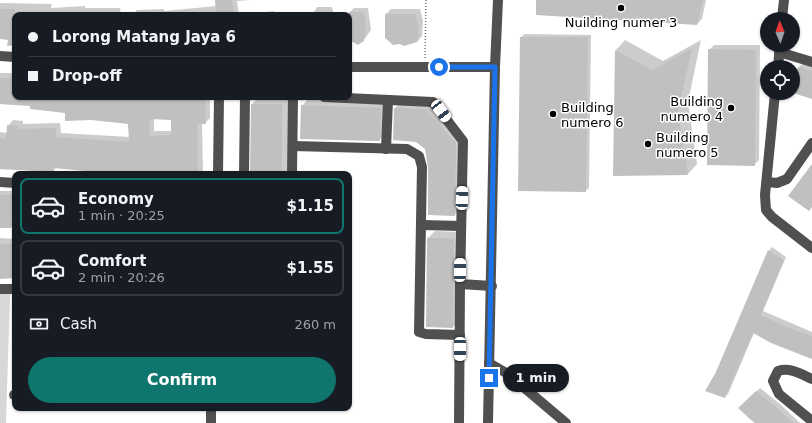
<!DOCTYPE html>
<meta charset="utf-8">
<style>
body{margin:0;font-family:"DejaVu Sans",sans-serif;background:#242831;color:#f1f3f6;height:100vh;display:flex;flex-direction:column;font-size:15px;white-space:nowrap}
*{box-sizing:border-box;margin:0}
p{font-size:13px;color:#9ea1a6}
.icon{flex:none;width:22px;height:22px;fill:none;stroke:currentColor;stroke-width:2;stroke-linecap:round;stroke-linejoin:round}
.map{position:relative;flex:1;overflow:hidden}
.panel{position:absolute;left:12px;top:171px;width:340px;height:240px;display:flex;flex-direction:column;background:#171b24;border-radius:8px;box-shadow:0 1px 3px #0004}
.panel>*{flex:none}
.top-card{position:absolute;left:12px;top:12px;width:340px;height:88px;border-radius:8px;box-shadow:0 1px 3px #0004;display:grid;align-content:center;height:88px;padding:0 16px;background:#171b24}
.needle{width:26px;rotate:358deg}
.tools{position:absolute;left:760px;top:12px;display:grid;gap:8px}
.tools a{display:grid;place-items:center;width:40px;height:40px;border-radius:50%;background:#171b24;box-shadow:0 1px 3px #0004;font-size:20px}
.end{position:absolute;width:18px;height:18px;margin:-9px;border:5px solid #1a73e8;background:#fff;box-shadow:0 0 0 2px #fff}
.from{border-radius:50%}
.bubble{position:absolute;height:28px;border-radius:14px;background:#171b24;box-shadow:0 1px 3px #0004;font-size:13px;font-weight:600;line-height:28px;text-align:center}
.car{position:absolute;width:12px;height:24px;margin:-12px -6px;border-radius:5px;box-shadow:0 0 3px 1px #0007;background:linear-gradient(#fff 24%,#345 0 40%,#fff 0 76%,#345 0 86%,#fff 0)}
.top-card b{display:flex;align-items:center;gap:14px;height:38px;font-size:15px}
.top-card b+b{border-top:1px solid #363941}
.top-card i{width:10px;height:10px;background:#f1f3f6}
ul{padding:7px 0 0;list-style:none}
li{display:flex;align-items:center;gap:12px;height:56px;margin:0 8px 6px;padding:0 8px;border:2px solid #363941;border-radius:8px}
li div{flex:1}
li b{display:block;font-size:15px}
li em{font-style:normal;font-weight:600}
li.current{border-color:#0f766e}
li>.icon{width:36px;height:36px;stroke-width:1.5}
.pay{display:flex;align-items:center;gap:10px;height:44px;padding:0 16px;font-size:15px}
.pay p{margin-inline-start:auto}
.action{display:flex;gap:8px;margin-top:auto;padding:8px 16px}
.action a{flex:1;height:46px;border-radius:24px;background:#0f766e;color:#fff;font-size:16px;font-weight:600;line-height:46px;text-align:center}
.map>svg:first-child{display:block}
.green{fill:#d7d7d7}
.shadow{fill:#0003;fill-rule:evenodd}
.building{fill:#c0c0c0;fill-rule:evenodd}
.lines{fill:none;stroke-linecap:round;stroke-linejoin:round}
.path{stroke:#727272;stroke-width:1.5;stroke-dasharray:1 2;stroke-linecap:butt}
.minor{stroke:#505050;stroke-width:10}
.route{stroke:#1a73e8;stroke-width:5}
.poi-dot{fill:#000;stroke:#fff;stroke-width:1.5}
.labels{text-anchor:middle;stroke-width:3;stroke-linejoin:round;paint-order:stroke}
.poi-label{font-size:13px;fill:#000;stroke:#fff;text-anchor:start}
</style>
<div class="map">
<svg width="812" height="423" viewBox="0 0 812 423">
<rect width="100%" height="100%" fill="#fff"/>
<!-- green -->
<path class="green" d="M 0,294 L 10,294 L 6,423 L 0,423 Z"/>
<!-- shadow -->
<g class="shadow">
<path d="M 216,0 L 251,0 L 237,1 L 239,15 L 132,15 L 137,10 L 164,9 L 164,11 L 217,6 Z"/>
<path d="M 537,0 L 706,0 L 702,19 L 697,24 Z"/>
<path d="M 0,3 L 52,4 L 51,8 L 85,6 L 85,8 L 120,8 L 121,15 L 15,15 L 15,44 L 9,39 L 0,38 Z"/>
<path d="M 317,7 L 332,7 L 334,15 L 312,15 Z"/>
<path d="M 354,8 L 368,8 L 371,30 L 364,40 L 349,39 L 349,13 Z"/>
<path d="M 391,9 L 420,9 L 423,21 L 422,36 L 417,42 L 400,43 L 386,14 Z"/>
<path d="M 274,11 L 274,15 L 243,15 Z"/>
<path d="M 525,34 L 591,35 L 589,188 L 585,191 L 521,37 Z"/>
<path d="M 625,40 L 663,61 L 701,40 L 688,102 L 697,164 L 688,174 L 614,175 L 616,50 Z"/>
<path d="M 714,45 L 760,45 L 759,160 L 754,165 L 709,50 Z"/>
<path d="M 806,61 L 812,62 L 812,98 L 793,92 L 799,67 Z"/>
<path d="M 0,73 L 15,73 L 15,97 L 210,97 L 210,118 L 205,123 L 202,123 L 203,170 L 199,174 L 130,174 L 57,167 L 53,171 L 0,169 L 0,132 L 7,133 L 8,126 L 13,120 L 23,121 L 23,124 L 60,123 L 61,133 L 130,137 L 129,123 L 31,105 L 0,104 ZM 154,118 L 172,119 L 172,131 L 154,131 Z"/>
<path d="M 259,97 L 289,98 L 288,174 L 251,174 L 252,104 Z"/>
<path d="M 308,99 L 388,101 L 386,133 L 379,140 L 302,106 Z"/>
<path d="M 402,101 L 432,102 L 463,136 L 461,208 L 455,215 L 430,167 L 426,149 L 395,108 Z"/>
<rect x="0" y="191" width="15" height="36"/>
<path d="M 435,231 L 461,232 L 460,320 L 453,327 L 428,238 Z"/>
<path d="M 0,238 L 15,239 L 15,278 L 0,278 Z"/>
<path d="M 772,247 L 786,257 L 763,311 L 812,332 L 812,359 L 754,333 L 728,394 L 724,397 L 716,372 L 769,251 Z"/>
<path d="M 760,388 L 780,404 L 800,423 L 755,423 L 739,408 Z"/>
</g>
<!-- building -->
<g class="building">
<path d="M 215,0 L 232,0 L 234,15 L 216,15 Z"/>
<path d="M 536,0 L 703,0 L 697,25 L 536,15 Z"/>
<path d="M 0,9 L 15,9 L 15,45 L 7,46 L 8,40 L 0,39 Z"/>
<path d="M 349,12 L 363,12 L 365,18 L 366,37 L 364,37 L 364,41 L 358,45 L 349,40 Z"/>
<path d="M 385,14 L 415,14 L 419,27 L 417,42 L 404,46 L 400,44 L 393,45 L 385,38 Z"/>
<path d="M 520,37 L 588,37 L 586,192 L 518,191 Z"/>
<path d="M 692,48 L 678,112 L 688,175 L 613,176 L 615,50 L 653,70 Z"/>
<path d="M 708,49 L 756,50 L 755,166 L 707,165 Z"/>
<path d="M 798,67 L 812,71 L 812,99 L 793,93 L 793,83 Z"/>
<path d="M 0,78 L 15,78 L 15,97 L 205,97 L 206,124 L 197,124 L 198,174 L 115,174 L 53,168 L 54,172 L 0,169 L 0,138 L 6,139 L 7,125 L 18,126 L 18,129 L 56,128 L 56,137 L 129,142 L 128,124 L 91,120 L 65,121 L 65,113 L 30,109 L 30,106 L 0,104 ZM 150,119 L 171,120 L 171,135 L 149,136 Z"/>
<path d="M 251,104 L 282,104 L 282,174 L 250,174 Z"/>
<path d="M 301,105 L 381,108 L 380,141 L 300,139 Z"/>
<path d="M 394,108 L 425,109 L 456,143 L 455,216 L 428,215 L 428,167 L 425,149 L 416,142 L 393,140 Z"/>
<path d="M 812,164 L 812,207 L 809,211 L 788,196 Z"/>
<path d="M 0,195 L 12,195 L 11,228 L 0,228 Z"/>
<path d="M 427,238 L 454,238 L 453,328 L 426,327 Z"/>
<path d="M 0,244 L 15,244 L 15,278 L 0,279 Z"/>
<path d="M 768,250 L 784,260 L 761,315 L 786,327 L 812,336 L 812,359 L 771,343 L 753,333 L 725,398 L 705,391 L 716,372 Z"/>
<path d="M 756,391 L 776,407 L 793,423 L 755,423 L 750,419 L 738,408 Z"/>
</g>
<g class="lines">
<!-- path -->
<path class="path" d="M 425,58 L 426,0"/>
<!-- minor -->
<g class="minor">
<path d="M 782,19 L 784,0"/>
<path d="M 779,52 L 812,62"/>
<path d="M 0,56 L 15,57"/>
<path d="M 349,67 L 495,67"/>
<path d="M 778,67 L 780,45"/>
<path d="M 775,93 L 765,195 L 766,210 L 772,217 L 812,248"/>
<path d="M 324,97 L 433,102 L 463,141 L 460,284 L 459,423"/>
<path d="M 293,146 L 407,149 L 419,156 L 422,167 L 419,332 L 426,334 L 460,335"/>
<path d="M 386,149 L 388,100"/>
<path d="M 218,174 L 219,97"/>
<path d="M 244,174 L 245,97"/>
<path d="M 292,174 L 293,97"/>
<path d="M 0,182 L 15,183"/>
<path d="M 767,182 L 777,183 L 787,179 L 812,143"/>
<path d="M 422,225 L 461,226"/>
<path d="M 460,284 L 492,286"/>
<path d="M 0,289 L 15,289"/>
<path d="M 489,363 L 508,374 L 566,423"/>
<path d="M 812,379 C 801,374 790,367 778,371 L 773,381 L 779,394 L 812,421"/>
<path d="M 14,395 L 15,395"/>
<path d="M 211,423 L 211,408"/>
<path d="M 488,423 L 495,67 L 498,0"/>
</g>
</g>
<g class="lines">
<!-- route -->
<path class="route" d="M 439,67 L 495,67 L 489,378"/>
</g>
<!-- markers -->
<g class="poi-dot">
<circle cx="621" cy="8" r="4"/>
<circle cx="731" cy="108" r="4"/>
<circle cx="553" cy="114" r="4"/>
<circle cx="648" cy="144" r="4"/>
</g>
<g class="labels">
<!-- poi labels -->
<g class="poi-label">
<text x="621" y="27" text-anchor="middle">Nuilding numer 3</text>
<text x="723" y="106" text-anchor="end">Building<tspan x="723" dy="15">numero 4</tspan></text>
<text x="561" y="112">Building<tspan x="561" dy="15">numero 6</tspan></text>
<text x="656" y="142">Building<tspan x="656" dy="15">numero 5</tspan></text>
</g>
</g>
</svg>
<div class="tools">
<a><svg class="needle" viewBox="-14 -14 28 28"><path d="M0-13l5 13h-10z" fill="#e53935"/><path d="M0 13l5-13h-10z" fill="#9ea1a6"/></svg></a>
<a><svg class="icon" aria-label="locate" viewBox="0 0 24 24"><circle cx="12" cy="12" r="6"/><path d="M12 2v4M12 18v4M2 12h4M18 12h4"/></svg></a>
</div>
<i class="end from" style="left:439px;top:67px"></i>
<i class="end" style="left:489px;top:378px"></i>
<div class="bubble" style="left:503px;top:364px;width:66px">1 min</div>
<i class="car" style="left:441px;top:111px;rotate:143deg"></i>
<i class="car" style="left:462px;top:198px;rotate:2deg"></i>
<i class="car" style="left:460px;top:270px;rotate:1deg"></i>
<i class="car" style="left:460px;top:349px;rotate:180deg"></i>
<div class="top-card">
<b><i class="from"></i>Lorong Matang Jaya 6</b>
<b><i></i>Drop-off</b>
</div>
<section class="panel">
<ul>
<li class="current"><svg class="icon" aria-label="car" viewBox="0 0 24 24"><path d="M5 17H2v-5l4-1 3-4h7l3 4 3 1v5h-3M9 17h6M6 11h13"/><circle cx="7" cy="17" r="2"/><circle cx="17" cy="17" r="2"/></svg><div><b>Economy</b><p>1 min · 20:25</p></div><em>$1.15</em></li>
<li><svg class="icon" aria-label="car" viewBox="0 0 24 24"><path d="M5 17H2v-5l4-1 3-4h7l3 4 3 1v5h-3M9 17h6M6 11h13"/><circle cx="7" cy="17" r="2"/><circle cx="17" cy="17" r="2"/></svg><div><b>Comfort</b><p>2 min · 20:26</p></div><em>$1.55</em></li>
</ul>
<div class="pay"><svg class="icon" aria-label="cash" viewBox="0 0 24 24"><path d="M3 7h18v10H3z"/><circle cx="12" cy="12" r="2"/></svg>Cash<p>260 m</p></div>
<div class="action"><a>Confirm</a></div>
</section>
</div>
